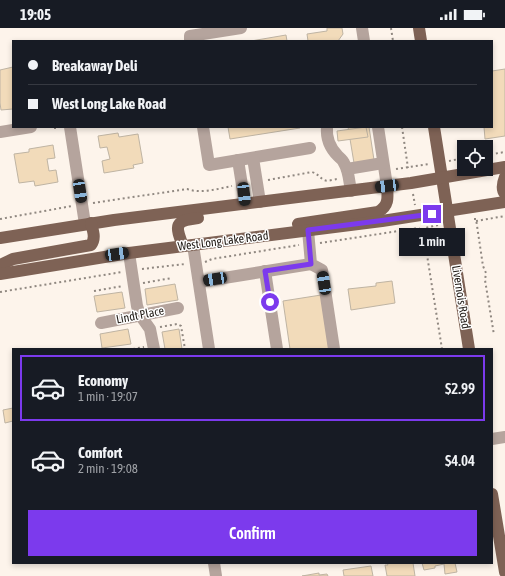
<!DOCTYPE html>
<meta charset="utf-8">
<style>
body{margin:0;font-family:"Asap Condensed",sans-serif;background:#242831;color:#f1f3f6;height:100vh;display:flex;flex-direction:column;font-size:15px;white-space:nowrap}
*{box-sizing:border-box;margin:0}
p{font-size:13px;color:#9ea1a6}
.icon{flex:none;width:22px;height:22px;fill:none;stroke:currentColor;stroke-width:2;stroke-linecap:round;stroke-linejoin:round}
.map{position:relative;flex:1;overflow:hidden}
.side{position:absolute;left:12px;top:320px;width:481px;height:216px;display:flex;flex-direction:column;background:#171b24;border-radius:0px;box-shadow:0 2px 6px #0003}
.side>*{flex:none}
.top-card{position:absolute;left:12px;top:12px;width:481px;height:88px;border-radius:0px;box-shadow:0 2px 6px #0003;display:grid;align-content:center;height:88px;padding:0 16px;background:#171b24}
.fabs{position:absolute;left:457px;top:112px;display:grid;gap:8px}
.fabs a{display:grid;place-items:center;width:36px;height:36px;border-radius:0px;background:#171b24;box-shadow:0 2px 6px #0003;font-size:20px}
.end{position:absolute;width:18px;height:18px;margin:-9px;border:5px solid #7c3aed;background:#fff;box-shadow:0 0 0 2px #fff}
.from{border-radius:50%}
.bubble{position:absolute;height:28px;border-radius:0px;background:#171b24;box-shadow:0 2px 6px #0003;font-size:13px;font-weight:600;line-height:28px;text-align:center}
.car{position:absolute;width:12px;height:24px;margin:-12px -6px;border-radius:5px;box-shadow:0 0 3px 1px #0007;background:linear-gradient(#222 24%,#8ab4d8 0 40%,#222 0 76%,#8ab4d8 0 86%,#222 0)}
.top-card b{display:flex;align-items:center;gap:14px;height:38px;font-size:15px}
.top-card b+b{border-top:1px solid #363941}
.top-card i{width:10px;height:10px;background:#f1f3f6}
ul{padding:7px 0 0;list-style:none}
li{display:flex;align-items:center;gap:12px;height:66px;margin:0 8px 6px;padding:0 8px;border:2px solid transparent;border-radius:0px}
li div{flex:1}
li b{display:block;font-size:15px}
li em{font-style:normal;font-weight:600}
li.on{border-color:#7c3aed}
li>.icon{width:36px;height:36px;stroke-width:1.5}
.button{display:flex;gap:8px;margin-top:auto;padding:8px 16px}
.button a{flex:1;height:46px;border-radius:0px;background:#7c3aed;color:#fff;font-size:16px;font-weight:600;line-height:46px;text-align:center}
.status{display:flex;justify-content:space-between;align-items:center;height:28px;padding:0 20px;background:#171b24;direction:ltr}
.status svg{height:11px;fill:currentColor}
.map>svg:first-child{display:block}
.building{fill:#f2dbba;stroke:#bfb4a3}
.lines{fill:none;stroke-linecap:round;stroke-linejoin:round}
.path{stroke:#908881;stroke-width:2;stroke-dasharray:2 3;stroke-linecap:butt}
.minor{stroke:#b5a49d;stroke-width:12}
.major{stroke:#7e6255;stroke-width:12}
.route{stroke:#7c3aed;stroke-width:5}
.labels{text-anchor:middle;stroke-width:3;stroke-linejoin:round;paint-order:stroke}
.street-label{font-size:12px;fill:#1f1914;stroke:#fff}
</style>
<div class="status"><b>19:05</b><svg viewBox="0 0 49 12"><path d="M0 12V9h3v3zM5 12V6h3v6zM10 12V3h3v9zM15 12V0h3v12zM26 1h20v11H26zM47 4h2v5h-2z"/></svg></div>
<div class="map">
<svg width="505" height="548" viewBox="0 0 505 548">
<rect width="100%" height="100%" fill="#fdf4eb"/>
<!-- building -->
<g class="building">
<path d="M 327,0 L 342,0 L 343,6 L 338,13 L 308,13 L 307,6 L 327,3 Z"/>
<path d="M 286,7 L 287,13 L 251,13 Z"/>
<path d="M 13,39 L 13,81 L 1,82 L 0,75 L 0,42 Z"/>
<path d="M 505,41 L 505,108 L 485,111 L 484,99 L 492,99 L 492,43 Z"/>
<path d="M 228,99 L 300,99 L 300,100 L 230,111 Z"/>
<path d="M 348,99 L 369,99 L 374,132 L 354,135 Z"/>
<path d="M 366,99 L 368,109 L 338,113 L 337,103 Z"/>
<path d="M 118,105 L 119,109 L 138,106 L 143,135 L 133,137 L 134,140 L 104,145 L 102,133 L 110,131 L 107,119 L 100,120 L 98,108 Z"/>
<path d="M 53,117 L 55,130 L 47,131 L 49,143 L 56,142 L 58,154 L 35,158 L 34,153 L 19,155 L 14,126 L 29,124 L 29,121 Z"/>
<path d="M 392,253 L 395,275 L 351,282 L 348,261 L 376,258 L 376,255 Z"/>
<path d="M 175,256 L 178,272 L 147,277 L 145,261 Z"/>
<path d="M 122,264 L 125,280 L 97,284 L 94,268 Z"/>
<path d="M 321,267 L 329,321 L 290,321 L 283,273 Z"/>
<path d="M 128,301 L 131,316 L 102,320 L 100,306 Z"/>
<path d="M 179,301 L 182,321 L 165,321 L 162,304 Z"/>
<path d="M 13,380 L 13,393 L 5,395 L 3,382 Z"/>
<path d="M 387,535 L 413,535 L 415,548 L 387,548 L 385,537 L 388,537 Z"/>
<path d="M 422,535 L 455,535 L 457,544 L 445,546 L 444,536 L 435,538 L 435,540 L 424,542 Z"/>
<path d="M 371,538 L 373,548 L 344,548 L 343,542 Z"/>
<path d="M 319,545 L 319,547 L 327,546 L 328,548 L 302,548 Z"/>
</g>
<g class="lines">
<!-- path -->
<g class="path">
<path d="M 391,0 L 393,13"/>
<path d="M 55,99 L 55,101"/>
<path d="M 402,99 L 408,140"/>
<path d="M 486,127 L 505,124"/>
<path d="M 449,133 L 464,130"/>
<path d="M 396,141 L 429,136"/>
<path d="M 268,152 L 312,144 C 318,146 319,149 324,152 C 328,154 334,151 338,151"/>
<path d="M 413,166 L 415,177"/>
<path d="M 93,175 L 187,161 C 201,166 217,161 232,158"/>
<path d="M 0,191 L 72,178"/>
<path d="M 474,191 L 476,191 L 483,238 L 486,245 L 485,252 L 494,307"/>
<path d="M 476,193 L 505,188"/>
<path d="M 438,197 L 425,200 L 423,202 L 442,321"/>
<path d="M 320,215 L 418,200 L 423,202"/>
<path d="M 205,234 L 212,231 L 299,217"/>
<path d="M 142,241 L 185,236"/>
<path d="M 143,255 L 172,250"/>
<path d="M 94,263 L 123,258"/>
<path d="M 0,264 L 122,244"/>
<path d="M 160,299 L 177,296 L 181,298 L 185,321"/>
<path d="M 133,321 L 144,319"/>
</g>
<!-- minor -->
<g class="minor">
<path d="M 362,0 L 364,13"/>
<path d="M 190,13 L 190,8 L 241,0"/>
<path d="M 70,99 L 85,196"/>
<path d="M 203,99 L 209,137 L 310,120"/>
<path d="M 327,99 C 326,110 330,120 338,128 C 340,130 343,132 344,135 C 349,143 349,153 351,163"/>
<path d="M 378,99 L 387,158"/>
<path d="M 0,104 L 31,99"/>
<path d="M 253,130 L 260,174"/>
<path d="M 238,132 L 245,176"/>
<path d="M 347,141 L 383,135"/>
<path d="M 308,202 L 311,236 L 322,242 L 334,321"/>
<path d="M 193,217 L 209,321"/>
<path d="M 129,225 L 137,278 L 140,287 L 150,301 L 154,321"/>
<path d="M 265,243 L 277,321"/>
<path d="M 199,254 L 311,236"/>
<path d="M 101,295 L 178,280"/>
<path d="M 492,411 L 505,409"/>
<path d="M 214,535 L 216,548"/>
</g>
<!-- major -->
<g class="major">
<path d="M 419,0 L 421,13"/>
<path d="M 434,99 L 469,321"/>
<path d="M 505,149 C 503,154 501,161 505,166"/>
<path d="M 298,196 L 378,184 C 389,178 388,170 387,158"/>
<path d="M 0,210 L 114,192 L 411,155 L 505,139"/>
<path d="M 183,218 C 175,197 174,193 198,190"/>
<path d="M 0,237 L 13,231 L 91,217 C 96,210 93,203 91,195"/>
<path d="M 0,246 L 129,225 L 382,193 L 505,174"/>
<path d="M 492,466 L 505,544"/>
</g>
</g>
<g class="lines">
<!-- route -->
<path class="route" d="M 270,274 L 265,243 L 311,236 L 308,202 L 432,186"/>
</g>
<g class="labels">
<!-- street labels -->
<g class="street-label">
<text transform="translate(223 213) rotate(-7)" y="4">West Long Lake Road</text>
<text transform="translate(461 269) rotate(81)" y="4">Livernois Road</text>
<text transform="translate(140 287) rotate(-11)" y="4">Lindt Place</text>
</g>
</g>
</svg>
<div class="fabs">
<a><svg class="icon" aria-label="locate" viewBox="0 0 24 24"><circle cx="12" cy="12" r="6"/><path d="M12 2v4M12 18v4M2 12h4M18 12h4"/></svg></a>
</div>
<i class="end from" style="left:270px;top:274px"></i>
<i class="end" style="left:432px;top:186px"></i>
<div class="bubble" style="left:399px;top:200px;width:66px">1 min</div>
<i class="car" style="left:387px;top:158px;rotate:263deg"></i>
<i class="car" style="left:80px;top:163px;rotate:171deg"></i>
<i class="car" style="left:244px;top:166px;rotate:174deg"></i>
<i class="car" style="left:117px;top:226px;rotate:82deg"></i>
<i class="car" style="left:215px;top:251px;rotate:261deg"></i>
<i class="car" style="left:324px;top:255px;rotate:351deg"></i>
<div class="top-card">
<b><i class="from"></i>Breakaway Deli</b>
<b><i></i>West Long Lake Road</b>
</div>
<section class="side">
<ul>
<li class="on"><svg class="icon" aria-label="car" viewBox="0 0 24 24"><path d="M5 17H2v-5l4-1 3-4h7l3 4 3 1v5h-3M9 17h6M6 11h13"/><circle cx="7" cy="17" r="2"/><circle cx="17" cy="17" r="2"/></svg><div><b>Economy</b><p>1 min · 19:07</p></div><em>$2.99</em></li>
<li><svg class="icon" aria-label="car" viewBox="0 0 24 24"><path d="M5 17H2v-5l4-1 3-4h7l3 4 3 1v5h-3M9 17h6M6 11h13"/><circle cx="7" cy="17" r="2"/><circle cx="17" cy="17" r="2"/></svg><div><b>Comfort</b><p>2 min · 19:08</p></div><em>$4.04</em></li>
</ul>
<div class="button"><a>Confirm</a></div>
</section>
</div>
